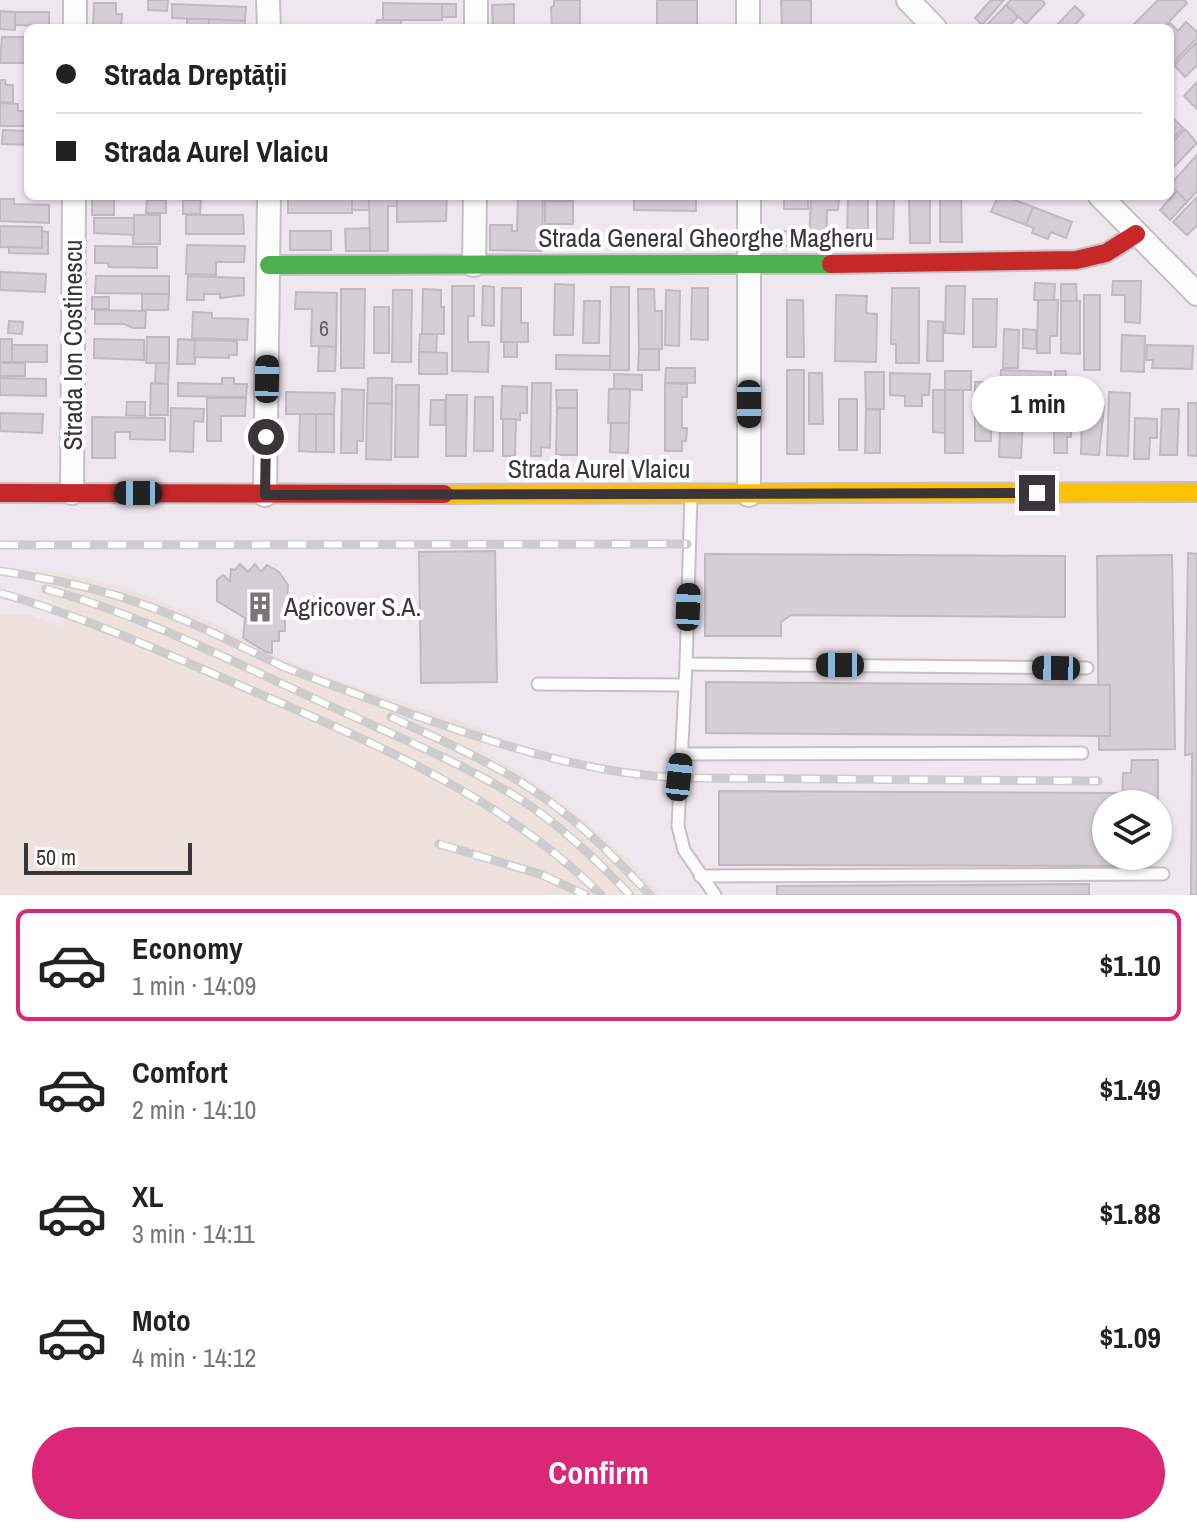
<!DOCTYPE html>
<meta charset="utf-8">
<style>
body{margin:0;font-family:"Archivo Narrow",sans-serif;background:#f2f2f2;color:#222;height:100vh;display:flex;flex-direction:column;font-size:30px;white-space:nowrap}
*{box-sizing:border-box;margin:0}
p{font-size:26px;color:#767676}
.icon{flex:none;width:44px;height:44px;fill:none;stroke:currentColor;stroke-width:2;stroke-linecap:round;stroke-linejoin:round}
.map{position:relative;height:895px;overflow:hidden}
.sheet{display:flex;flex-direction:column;background:#fff;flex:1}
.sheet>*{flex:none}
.guide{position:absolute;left:24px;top:24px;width:1150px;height:176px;border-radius:12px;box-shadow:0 2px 6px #0004;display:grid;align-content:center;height:176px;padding:0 32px;background:#fff}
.tools{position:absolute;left:1092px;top:790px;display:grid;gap:16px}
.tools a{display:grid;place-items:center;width:80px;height:80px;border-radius:50%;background:#fff;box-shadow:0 2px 6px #0004;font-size:40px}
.scale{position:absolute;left:24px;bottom:20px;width:168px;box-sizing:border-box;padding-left:8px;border:4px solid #3a3539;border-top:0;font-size:22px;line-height:28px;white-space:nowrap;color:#3a3539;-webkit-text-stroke:6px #fff;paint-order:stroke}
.end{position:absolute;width:36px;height:36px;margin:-18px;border:10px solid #3a3539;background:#fff;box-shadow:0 0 0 4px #fff}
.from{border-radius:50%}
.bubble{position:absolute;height:56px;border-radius:28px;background:#fff;box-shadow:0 2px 6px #0004;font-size:26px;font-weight:800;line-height:56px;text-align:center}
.car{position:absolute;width:24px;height:48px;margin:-24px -12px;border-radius:10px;box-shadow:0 0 6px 2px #0007;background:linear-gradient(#222 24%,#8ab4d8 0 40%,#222 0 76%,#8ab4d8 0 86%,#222 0)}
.guide b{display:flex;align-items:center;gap:28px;height:76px;font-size:30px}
.guide b+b{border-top:2px solid #e0e0e0}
.guide i{width:20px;height:20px;background:#222}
ul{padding:14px 0 0;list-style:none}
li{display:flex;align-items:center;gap:24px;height:112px;margin:0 16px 12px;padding:0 16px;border:4px solid transparent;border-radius:12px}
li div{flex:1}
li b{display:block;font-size:30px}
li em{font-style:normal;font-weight:800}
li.selected{border-color:#db2777}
li>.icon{width:72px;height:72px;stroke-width:1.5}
.button{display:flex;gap:16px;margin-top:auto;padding:16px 32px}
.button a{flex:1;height:92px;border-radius:48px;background:#db2777;color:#fff;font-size:32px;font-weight:800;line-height:92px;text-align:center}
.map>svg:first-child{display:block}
.industrial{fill:#efe1db}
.building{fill:#d4cfd4;stroke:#bfbabf;stroke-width:2}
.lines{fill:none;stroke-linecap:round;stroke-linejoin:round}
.lane-casing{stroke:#c6c0c5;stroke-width:15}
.street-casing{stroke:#c6c0c5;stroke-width:26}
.fast-casing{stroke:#c6c0c5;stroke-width:22}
.slow-casing{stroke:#c6c0c5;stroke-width:22}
.jam-casing{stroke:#c6c0c5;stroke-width:22}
.lane{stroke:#fcfcfc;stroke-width:11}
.street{stroke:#fcfcfc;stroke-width:22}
.fast{stroke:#4caf50;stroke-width:18}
.slow{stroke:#ffc107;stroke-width:18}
.jam{stroke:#c62828;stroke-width:18}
.rail-casing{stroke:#ceccce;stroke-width:9}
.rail{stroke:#fff;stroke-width:6;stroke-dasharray:18;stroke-linecap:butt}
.route{stroke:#3a3539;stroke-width:10}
.labels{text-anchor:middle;stroke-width:8;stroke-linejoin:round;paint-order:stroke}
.number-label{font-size:22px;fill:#635e62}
.street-label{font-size:26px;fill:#3a3539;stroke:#fff}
.poi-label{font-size:26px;fill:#3a3539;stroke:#fff;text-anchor:start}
</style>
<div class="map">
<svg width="1197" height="895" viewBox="0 0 1197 895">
<rect width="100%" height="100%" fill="#eee8ee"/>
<!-- industrial -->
<path class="industrial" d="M 41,570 L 90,579 L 145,595 L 211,622 L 266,652 L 339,681 L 487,730 L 481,750 L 526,776 L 572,810 L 622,854 L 661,895 L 0,895 L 0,615 L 30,615 L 61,627 L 68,608 L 39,596 Z"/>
<!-- building -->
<g class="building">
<path d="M 148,0 L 168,0 L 167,11 L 148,10 Z"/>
<path d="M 554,0 L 580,0 L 580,28 L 552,28 L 551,7 L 554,6 Z"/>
<rect x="657" y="0" width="40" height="28"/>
<path d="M 781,0 L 811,0 L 811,28 L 782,28 Z"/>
<path d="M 991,0 L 1004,0 L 982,25 L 975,18 Z"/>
<path d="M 1011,0 L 1042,0 L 1045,4 L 1026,24 L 1006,5 Z"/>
<path d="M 1158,0 L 1184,0 L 1187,3 L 1163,28 L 1130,28 Z"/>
<path d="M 94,3 L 116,3 L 116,14 L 122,14 L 121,28 L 93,28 Z"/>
<path d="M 383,3 L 442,4 L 442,20 L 383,20 Z"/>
<path d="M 172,4 L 246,7 L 245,21 L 172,18 Z"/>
<rect x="442" y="4" width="14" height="13"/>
<path d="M 514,4 L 514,28 L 493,28 L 492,5 Z"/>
<path d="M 1006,5 L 1018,17 L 1007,28 L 984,28 Z"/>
<path d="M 1075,6 L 1084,15 L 1072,28 L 1058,28 L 1056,26 Z"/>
<path d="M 0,11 L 15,12 L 15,30 L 0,29 Z"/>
<path d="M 15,12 L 49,12 L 49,26 L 15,25 Z"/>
<rect x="187" y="19" width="22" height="9"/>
<path d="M 209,19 L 245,21 L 245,28 L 209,28 Z"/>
<path d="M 377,20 L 401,20 L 401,28 L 376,28 Z"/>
<path d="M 1186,22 L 1197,32 L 1197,38 L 1170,66 L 1170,28 L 1165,28 L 1170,23 L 1178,31 Z"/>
<path d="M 2,37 L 28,37 L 28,63 L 0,63 Z"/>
<path d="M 1197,42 L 1197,65 L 1185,77 L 1174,65 Z"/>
<path d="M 0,80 L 5,80 L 6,85 L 13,85 L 13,103 L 0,102 Z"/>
<path d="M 1197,82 L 1197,109 L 1184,96 Z"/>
<path d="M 0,103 L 18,104 L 18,111 L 28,111 L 28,126 L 0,126 Z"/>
<path d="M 1170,115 L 1183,128 L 1170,141 Z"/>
<path d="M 1185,129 L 1197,143 L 1170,171 L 1170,145 Z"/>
<path d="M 3,130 L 28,131 L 28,145 L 2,144 Z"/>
<path d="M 1197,155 L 1197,191 L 1187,202 L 1170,185 Z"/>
<path d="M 1177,191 L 1187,202 L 1170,220 L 1160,210 Z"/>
<rect x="288" y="196" width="64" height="17"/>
<path d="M 352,196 L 369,196 L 370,210 L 352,210 Z"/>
<path d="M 369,196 L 397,196 L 397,206 L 388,206 L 388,251 L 370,251 Z"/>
<path d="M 397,196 L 447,196 L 446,221 L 397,222 Z"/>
<path d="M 518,196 L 543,196 L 542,251 L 490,250 L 490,225 L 512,225 L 512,231 L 517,231 Z"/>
<path d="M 634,196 L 696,196 L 696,211 L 634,210 Z"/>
<rect x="784" y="196" width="24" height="13"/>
<path d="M 811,196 L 839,196 L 838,210 L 827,210 L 826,246 L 809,246 Z"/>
<path d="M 848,196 L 868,196 L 868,240 L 847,239 Z"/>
<path d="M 877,196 L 894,196 L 893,239 L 877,239 Z"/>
<path d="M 909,196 L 930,196 L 930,243 L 910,243 Z"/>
<path d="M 940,196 L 961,196 L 962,242 L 940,242 Z"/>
<path d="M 998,196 L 1005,196 L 1033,207 L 1026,225 L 991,212 Z"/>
<path d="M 92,197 L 114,198 L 114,215 L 92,215 Z"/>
<path d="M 1197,197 L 1197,225 L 1187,235 L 1173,222 Z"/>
<path d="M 0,199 L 14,199 L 14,204 L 49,205 L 49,223 L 0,221 Z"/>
<path d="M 147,200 L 166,200 L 166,213 L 146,213 Z"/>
<path d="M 183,200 L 201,200 L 200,214 L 183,214 Z"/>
<rect x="545" y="201" width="28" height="23"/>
<path d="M 1033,207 L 1072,222 L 1066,238 L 1051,232 L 1048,239 L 1032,233 L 1034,228 L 1026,225 Z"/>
<path d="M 134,215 L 160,215 L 160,244 L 133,244 Z"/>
<path d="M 186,215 L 243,215 L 244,234 L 186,234 Z"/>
<path d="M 94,218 L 134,218 L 134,235 L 94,233 Z"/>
<path d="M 0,226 L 42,227 L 42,248 L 0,247 Z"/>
<path d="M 370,228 L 370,251 L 346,251 L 345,229 Z"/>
<path d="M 42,231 L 48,232 L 48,254 L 9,253 L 9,247 L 42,248 Z"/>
<rect x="290" y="231" width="41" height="19"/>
<rect x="784" y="231" width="24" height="15"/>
<path d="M 187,245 L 245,246 L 244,262 L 216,262 L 216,275 L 186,274 Z"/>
<path d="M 95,246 L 157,247 L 157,268 L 109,267 L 108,263 L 95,263 Z"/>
<path d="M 0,272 L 46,274 L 45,292 L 0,290 Z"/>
<path d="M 96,276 L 169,276 L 169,294 L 95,293 Z"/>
<path d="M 188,276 L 244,278 L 244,295 L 220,298 L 220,294 L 204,294 L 204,300 L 187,300 Z"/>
<path d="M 1113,281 L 1141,281 L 1140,323 L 1125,322 L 1125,295 L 1112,295 Z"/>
<path d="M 1035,283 L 1055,284 L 1054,300 L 1034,300 Z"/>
<path d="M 555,284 L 574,285 L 573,335 L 554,335 Z"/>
<path d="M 1061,284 L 1076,284 L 1077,301 L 1061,301 Z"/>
<path d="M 452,286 L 474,286 L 474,316 L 468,316 L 468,342 L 489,342 L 488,372 L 452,371 Z"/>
<path d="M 483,286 L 494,287 L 494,326 L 482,325 Z"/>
<path d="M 946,286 L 965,286 L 964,334 L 945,333 Z"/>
<path d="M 611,287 L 629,287 L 629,370 L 610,370 Z"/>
<path d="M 502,288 L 521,288 L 521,323 L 528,323 L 528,342 L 501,342 Z"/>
<path d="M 692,288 L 708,288 L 708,340 L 691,339 Z"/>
<path d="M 892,288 L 919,288 L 919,363 L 896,363 L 896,344 L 891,344 Z"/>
<path d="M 341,289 L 365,289 L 364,368 L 341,368 Z"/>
<path d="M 423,289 L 441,290 L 441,307 L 444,307 L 444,334 L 422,334 Z"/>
<path d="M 638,289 L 654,289 L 655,311 L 662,311 L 662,349 L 639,349 Z"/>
<path d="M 393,290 L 412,290 L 411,362 L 392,362 Z"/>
<path d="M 666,290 L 680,291 L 679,346 L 665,345 Z"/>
<path d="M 296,292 L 337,293 L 336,347 L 311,346 L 312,309 L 295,309 Z"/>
<path d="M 142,294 L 169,294 L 168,310 L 142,310 Z"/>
<path d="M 836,295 L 867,296 L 866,313 L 877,314 L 876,362 L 835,361 Z"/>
<rect x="1084" y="295" width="16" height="75"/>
<rect x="92" y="297" width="17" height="12"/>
<path d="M 973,299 L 997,299 L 996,347 L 973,347 Z"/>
<path d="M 787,300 L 803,300 L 804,357 L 787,357 Z"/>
<path d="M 1038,300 L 1058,300 L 1057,336 L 1050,336 L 1050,353 L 1037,353 Z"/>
<path d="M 584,301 L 600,301 L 599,343 L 583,343 Z"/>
<path d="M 1061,301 L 1080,301 L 1080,354 L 1061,353 Z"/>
<rect x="374" y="307" width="15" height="46"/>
<path d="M 95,310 L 146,311 L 145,328 L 133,328 L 124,324 L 95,324 Z"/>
<path d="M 193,312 L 212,313 L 212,318 L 248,319 L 247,340 L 192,338 Z"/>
<path d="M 9,321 L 23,322 L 22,334 L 8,333 Z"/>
<path d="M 928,321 L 943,322 L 943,361 L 927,361 Z"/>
<path d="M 1004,329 L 1019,330 L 1018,368 L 1003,368 Z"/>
<path d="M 1023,329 L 1036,330 L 1036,349 L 1023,348 Z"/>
<path d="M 420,334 L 437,334 L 436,353 L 419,352 Z"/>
<path d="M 1122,335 L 1145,336 L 1144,372 L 1121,371 Z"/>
<path d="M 147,337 L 169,337 L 169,363 L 146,363 Z"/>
<rect x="0" y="339" width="12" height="23"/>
<path d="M 94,339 L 144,340 L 144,360 L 94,358 Z"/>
<path d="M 178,339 L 195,340 L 195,364 L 177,364 Z"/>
<path d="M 195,340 L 237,341 L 237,355 L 229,355 L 229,358 L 194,357 Z"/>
<rect x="504" y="342" width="13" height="15"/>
<rect x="12" y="345" width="35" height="17"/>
<path d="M 1147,345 L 1193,346 L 1192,369 L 1152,368 L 1153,360 L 1146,360 Z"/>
<path d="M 319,346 L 336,347 L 335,371 L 318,371 Z"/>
<path d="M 639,349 L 659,349 L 659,370 L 638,370 Z"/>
<path d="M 419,352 L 447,353 L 447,374 L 419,374 Z"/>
<path d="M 556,355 L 610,356 L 610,370 L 556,369 Z"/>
<rect x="0" y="363" width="25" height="13"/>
<path d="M 156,363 L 169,363 L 168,384 L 155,384 Z"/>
<path d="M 666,368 L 695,368 L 695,383 L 665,383 Z"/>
<rect x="787" y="370" width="17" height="84"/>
<path d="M 1001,370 L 1051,372 L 1050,395 L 1000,393 Z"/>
<rect x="945" y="371" width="26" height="19"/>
<path d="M 1055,371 L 1066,371 L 1065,412 L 1054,412 Z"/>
<path d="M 865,372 L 884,372 L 884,409 L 866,409 Z"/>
<path d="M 809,373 L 822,373 L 823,424 L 809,424 Z"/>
<path d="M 890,373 L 930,374 L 929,395 L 922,395 L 922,406 L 905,406 L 905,396 L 890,395 Z"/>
<path d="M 614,374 L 642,375 L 642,390 L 614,389 Z"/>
<path d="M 0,378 L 46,379 L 46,396 L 0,395 Z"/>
<path d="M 222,378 L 234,378 L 234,384 L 247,384 L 246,397 L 178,396 L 178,383 L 222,384 Z"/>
<path d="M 368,378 L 392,378 L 392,404 L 367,403 Z"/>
<rect x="975" y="382" width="16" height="59"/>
<path d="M 151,383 L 168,384 L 168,415 L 150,415 Z"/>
<path d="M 532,383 L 551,383 L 550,448 L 541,447 L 541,456 L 531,456 Z"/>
<path d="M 665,383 L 687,384 L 687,397 L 682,397 L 682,428 L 687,428 L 686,441 L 682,441 L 682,451 L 665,451 Z"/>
<path d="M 396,385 L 419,385 L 418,457 L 395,457 Z"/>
<path d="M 502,386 L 527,387 L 527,413 L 520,413 L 520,420 L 501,419 Z"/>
<path d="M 342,389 L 364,390 L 363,441 L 357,441 L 357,453 L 341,453 Z"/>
<path d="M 609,389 L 630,389 L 629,423 L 608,423 Z"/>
<path d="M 556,390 L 577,390 L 577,408 L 557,408 Z"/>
<path d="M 933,390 L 945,390 L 945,433 L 933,432 Z"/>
<rect x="945" y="390" width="18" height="63"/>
<path d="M 286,392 L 335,393 L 334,414 L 286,414 Z"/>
<path d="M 1109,392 L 1130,393 L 1128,456 L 1107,455 Z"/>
<path d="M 446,395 L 467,395 L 466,456 L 446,456 Z"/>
<path d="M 475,397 L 493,397 L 493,451 L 474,451 Z"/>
<path d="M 207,398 L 246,398 L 245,416 L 221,416 L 221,441 L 207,441 Z"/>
<rect x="839" y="399" width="18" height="51"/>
<path d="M 431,400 L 445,400 L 445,425 L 430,425 Z"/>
<path d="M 1001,400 L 1036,401 L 1036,417 L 1023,417 L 1021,458 L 999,457 Z"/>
<path d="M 127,402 L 145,402 L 145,416 L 126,415 Z"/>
<path d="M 367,403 L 392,404 L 391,460 L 366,459 Z"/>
<path d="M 1188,403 L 1197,403 L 1197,456 L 1188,455 Z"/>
<path d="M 1082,406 L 1104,407 L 1099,455 L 1081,454 Z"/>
<path d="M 171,408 L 204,409 L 203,422 L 194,421 L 193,452 L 170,451 Z"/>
<path d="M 557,408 L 577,408 L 577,455 L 556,455 Z"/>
<path d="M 866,409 L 880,410 L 880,453 L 865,453 Z"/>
<path d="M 1162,409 L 1179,409 L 1177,455 L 1160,455 Z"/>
<path d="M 1054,412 L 1071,412 L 1071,437 L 1067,437 L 1067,453 L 1054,453 Z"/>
<path d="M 0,413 L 43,414 L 42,433 L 0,431 Z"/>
<path d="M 300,414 L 316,414 L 316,452 L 299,451 Z"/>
<rect x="316" y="414" width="18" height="38"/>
<path d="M 92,417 L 165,418 L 165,440 L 130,439 L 130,432 L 115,432 L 115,458 L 92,458 Z"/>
<path d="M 1135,418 L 1157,419 L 1157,438 L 1150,438 L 1149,459 L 1134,459 Z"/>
<path d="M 503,419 L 516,419 L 515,456 L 503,456 Z"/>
<path d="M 611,423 L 629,423 L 628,453 L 610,452 Z"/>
<path d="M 495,551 L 497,682 L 421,683 L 419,552 Z"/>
<path d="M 1188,553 L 1197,554 L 1197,895 L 1191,895 L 1192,754 L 1185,755 Z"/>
<path d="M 705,554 L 1065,556 L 1065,617 L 791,615 L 781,622 L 781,636 L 705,636 Z"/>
<path d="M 1172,555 L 1175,749 L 1099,750 L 1097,556 Z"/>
<path d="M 240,564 L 248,572 L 255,564 L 261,572 L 267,565 L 279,572 L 288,585 L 287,601 L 293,601 L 292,614 L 285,620 L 285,631 L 279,631 L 279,641 L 272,641 L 272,653 L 266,652 L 243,638 L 245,618 L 217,601 L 217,580 L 223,575 L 230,581 L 231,569 L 235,570 Z"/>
<path d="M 706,682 L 1110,685 L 1110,736 L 706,733 Z"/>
<path d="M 1132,760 L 1158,760 L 1158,804 L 1122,804 L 1123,773 L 1131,773 Z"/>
<path d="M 719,791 L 1121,793 L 1121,804 L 1106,804 L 1106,856 L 1121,856 L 1121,866 L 719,865 Z"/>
<path d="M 1089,884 L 1089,895 L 777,895 L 777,886 Z"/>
</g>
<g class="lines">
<!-- lane casing -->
<g class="lane-casing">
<g id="lane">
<path d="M 691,495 L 686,664 L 678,826 L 684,850 L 715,895"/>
<path d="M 686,664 L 1087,668"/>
<path d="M 538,684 L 685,685"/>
<path d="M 682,754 L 1082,753"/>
<path d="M 700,876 L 1163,874"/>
</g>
</g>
<!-- street casing -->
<g class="street-casing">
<g id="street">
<path d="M 268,0 L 269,28"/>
<path d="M 748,0 L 748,28"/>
<path d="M 908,0 L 935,28"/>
<path d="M 75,28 L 75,0"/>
<path d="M 476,28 L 476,0"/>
<path d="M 749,196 L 749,495"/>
<path d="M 1100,196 L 1197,294"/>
<path d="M 474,265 L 475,196"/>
<path d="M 72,493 L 74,196"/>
<path d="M 265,495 L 269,196"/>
</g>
</g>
<!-- fast casing -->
<g class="fast-casing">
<path id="fast" d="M 269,265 L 831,264"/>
</g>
<!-- slow casing -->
<g class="slow-casing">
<path id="slow" d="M 444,494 L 1197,492"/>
</g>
<!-- jam casing -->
<g class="jam-casing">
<g id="jam">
<path d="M 831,264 L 1076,260 L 1106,253 L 1136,234"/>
<path d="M 0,493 L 444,494"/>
</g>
</g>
<!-- lane -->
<use href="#lane" class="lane"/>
<!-- street -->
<use href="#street" class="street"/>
<!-- fast -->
<use href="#fast" class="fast"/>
<!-- slow -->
<use href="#slow" class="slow"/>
<!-- jam -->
<use href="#jam" class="jam"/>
<!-- rail casing -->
<g class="rail-casing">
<g id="rail">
<path d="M 0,545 L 687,544"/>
<path d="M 0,571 C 47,578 94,587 139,603 C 190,620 238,645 286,668"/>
<path d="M 46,589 C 135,613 217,654 300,692 C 373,727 451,756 520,799 C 560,825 597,860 630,895"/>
<path d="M 0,593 C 82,616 161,651 239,685 C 367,740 502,795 601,895"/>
<path d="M 279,665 C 323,682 367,698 411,714 C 500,745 591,775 686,778 L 1098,781"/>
<path d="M 391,717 C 445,742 502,766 550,802 C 587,829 619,862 650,895"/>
<path d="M 439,844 L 540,874 L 586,895"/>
</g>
</g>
<!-- rail -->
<use href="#rail" class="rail"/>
</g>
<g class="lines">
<!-- route -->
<path class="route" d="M 266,437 L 265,495 L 1037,493"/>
</g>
<!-- icons -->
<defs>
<g id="building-bare" transform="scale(2.4)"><path d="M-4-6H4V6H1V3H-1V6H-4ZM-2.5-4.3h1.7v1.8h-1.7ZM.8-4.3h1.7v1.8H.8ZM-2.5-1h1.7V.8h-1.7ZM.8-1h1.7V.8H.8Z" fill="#797478" stroke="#fff" stroke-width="2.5" paint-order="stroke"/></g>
</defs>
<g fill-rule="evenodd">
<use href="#building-bare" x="260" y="607"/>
</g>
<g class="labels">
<!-- number labels -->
<g class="number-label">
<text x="324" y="336">6</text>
</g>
<!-- street labels -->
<g class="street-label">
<text x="706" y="247">Strada General Gheorghe Magheru</text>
<text transform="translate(73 345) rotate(-90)" y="9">Strada Ion Costinescu</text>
<text x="599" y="478">Strada Aurel Vlaicu</text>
</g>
<!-- poi labels -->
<g class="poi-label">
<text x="284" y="616">Agricover S.A.</text>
</g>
</g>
</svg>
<div class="tools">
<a><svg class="icon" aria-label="layers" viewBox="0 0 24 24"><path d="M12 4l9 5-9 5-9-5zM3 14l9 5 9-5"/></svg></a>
</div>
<div class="scale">50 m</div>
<i class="end from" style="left:266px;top:437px"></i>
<i class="end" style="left:1037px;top:493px"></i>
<div class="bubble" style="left:972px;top:376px;width:132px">1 min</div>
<i class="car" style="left:267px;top:379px;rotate:1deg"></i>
<i class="car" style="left:749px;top:404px;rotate:180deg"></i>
<i class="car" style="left:138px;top:493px;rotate:270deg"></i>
<i class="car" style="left:688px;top:607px;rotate:2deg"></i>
<i class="car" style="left:840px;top:665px;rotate:270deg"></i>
<i class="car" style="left:1056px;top:668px;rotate:271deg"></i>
<i class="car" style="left:679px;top:777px;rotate:6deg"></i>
<div class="guide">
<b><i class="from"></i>Strada Dreptății</b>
<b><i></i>Strada Aurel Vlaicu</b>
</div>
</div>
<section class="sheet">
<ul>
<li class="selected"><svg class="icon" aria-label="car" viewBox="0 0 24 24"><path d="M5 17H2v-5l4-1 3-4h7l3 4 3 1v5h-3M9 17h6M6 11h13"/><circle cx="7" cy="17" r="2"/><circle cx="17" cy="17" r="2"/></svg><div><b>Economy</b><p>1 min · 14:09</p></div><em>$1.10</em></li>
<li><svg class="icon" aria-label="car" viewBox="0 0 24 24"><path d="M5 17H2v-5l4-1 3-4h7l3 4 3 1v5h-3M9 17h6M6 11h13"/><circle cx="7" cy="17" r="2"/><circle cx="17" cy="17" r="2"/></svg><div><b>Comfort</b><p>2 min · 14:10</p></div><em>$1.49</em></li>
<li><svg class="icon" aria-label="car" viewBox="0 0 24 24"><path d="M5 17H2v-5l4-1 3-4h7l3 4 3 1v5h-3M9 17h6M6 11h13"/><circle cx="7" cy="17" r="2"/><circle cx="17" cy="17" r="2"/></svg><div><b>XL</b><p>3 min · 14:11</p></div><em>$1.88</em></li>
<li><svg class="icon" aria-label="car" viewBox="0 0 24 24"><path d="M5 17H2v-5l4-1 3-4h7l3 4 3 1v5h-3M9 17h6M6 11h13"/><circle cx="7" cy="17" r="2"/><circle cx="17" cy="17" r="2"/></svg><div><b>Moto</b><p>4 min · 14:12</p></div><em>$1.09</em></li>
</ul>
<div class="button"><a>Confirm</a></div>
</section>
